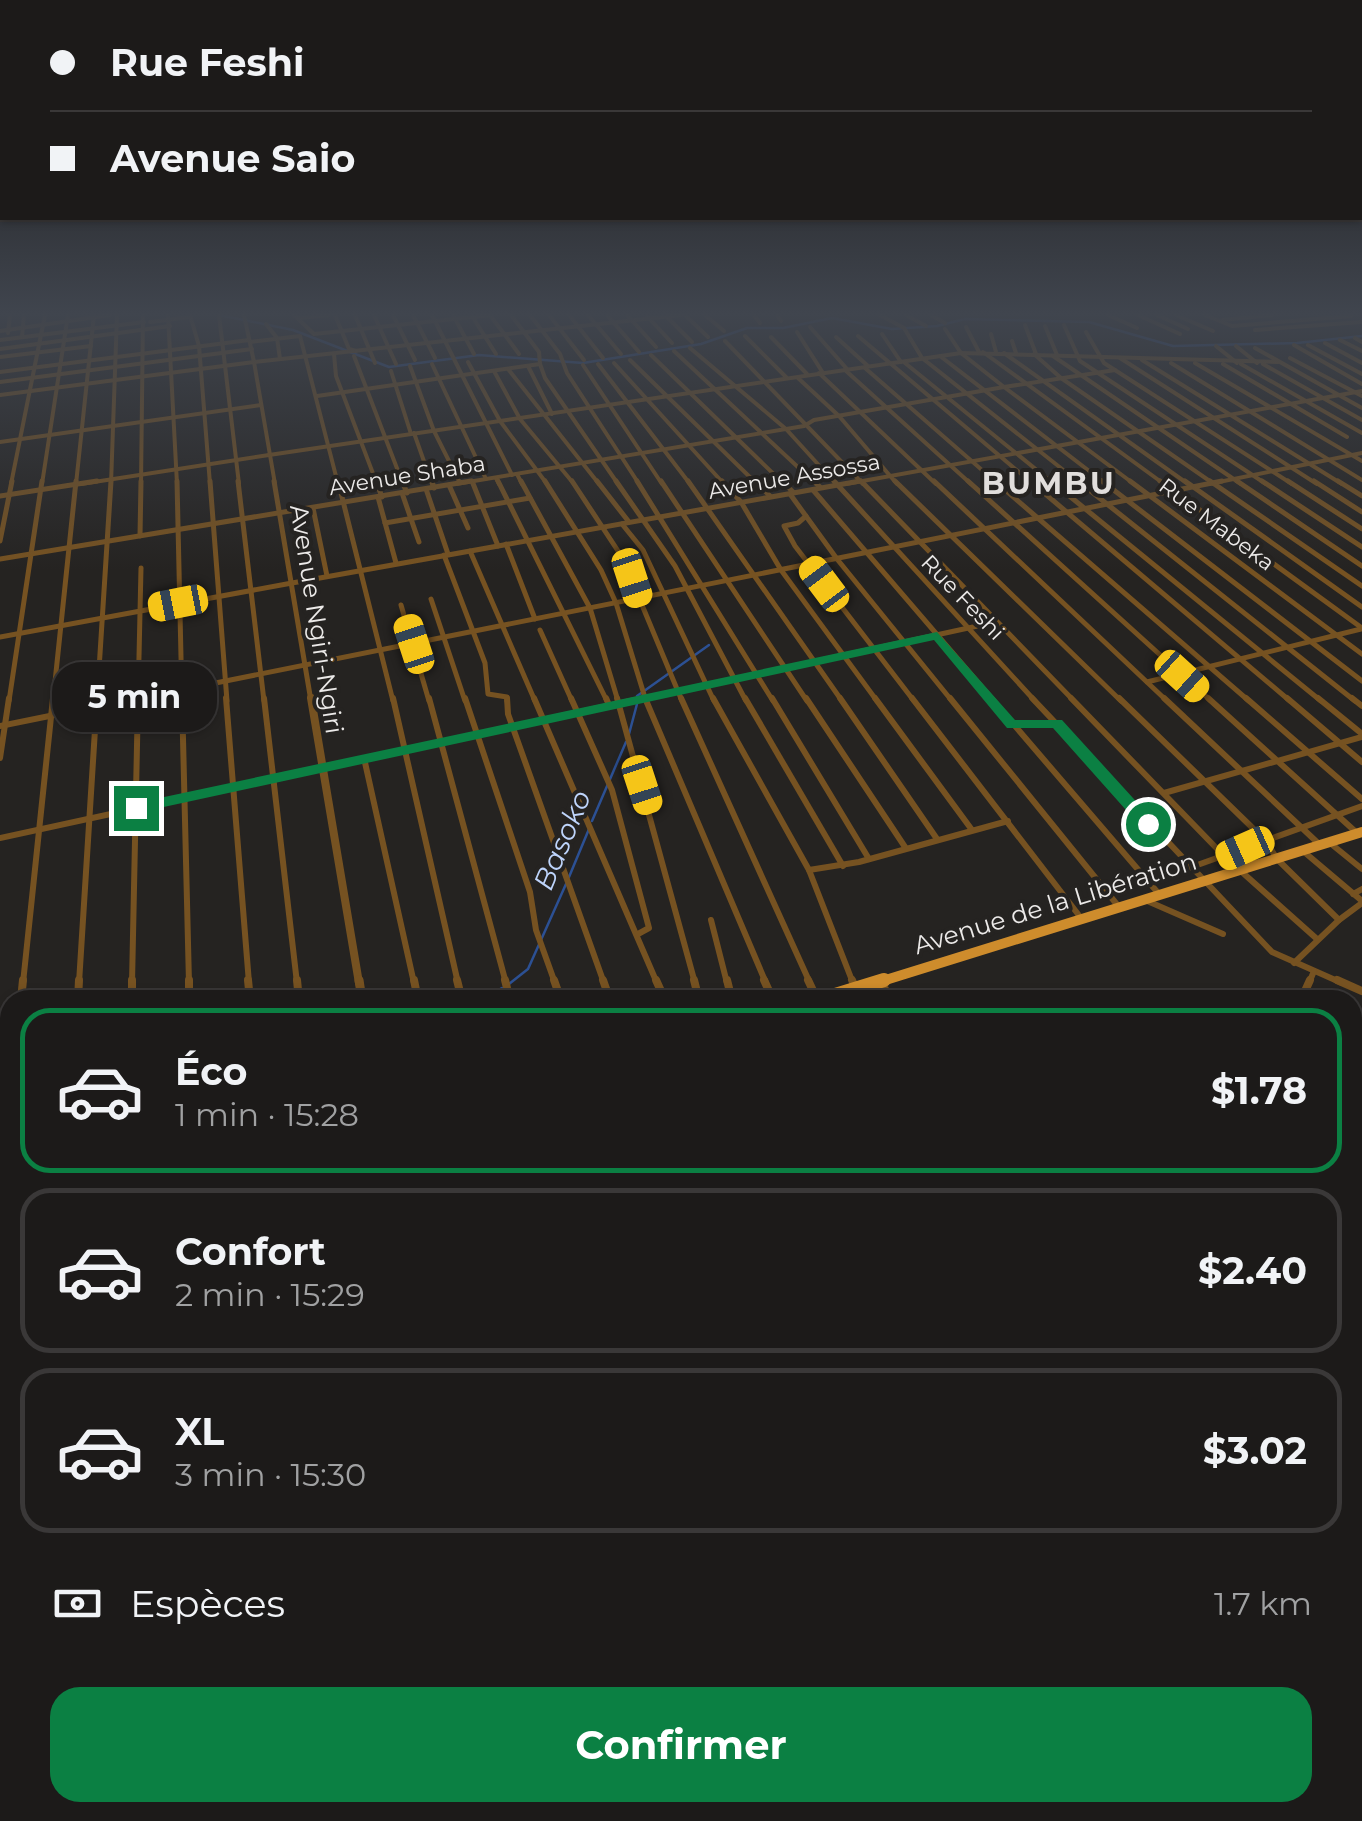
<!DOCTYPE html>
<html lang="fr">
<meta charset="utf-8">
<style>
body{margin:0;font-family:Montserrat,sans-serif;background:#252322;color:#f1f3f6;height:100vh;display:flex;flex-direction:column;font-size:38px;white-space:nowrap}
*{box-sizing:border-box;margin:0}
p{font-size:32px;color:#a0a1a2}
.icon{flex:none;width:55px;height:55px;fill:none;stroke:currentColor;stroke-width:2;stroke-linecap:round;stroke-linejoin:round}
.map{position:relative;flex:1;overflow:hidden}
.details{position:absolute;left:0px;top:990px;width:1362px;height:832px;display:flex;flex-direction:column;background:#1c1a19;border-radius:30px 30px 0 0;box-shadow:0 2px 8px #0004,0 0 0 2px #3a3838}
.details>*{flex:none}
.hud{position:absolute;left:0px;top:0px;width:1362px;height:220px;box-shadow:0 2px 8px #0004,0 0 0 2px #3a3838;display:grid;align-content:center;height:220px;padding:0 50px;background:#1c1a19}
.end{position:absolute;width:45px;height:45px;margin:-22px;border:12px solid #0b8043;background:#fff;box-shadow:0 0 0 5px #fff}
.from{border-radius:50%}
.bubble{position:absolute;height:70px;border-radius:30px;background:#1c1a19;box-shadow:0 2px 8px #0004,0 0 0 2px #3a3838;font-size:32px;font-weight:700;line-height:70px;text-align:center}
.car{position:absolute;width:30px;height:60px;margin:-30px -15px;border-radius:12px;box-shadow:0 0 8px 2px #0007;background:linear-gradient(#f5c518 24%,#345 0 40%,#f5c518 0 76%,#345 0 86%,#f5c518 0)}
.hud b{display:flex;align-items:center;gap:35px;height:95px;font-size:38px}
.hud b+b{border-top:2px solid #3a3838}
.hud i{width:25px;height:25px;background:#f1f3f6}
ul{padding:18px 0 0;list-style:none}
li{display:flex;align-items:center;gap:30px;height:165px;margin:0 20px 15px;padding:0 30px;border:5px solid #3a3838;border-radius:30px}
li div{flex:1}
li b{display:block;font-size:38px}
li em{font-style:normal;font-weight:700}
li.current{border-color:#0b8043}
li>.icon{width:90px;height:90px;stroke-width:1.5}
.pay{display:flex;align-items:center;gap:25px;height:110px;padding:0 50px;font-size:38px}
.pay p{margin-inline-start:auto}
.action{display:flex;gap:20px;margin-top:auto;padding:20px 50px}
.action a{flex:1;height:115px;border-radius:30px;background:#0b8043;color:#fff;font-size:40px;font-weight:700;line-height:115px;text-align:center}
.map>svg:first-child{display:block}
.green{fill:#0a4124}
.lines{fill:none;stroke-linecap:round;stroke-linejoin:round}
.stream{stroke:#2c5093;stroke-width:2.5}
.minor-far4{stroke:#765221;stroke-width:4}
.minor-far3{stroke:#765221;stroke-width:5}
.minor-far2{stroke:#765221;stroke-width:6}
.minor-far1{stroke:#765221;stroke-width:8}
.minor{stroke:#765221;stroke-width:10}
.tertiary-far3{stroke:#765221;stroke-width:4}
.tertiary-far2{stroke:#765221;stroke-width:5}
.tertiary-far1{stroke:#765221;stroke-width:8}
.tertiary{stroke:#765221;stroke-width:9}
.trunk-far1{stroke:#ce8c2c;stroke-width:10}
.trunk{stroke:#ce8c2c;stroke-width:14}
.route{fill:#0b8043}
.labels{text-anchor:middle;stroke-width:8;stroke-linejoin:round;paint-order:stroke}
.far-street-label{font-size:22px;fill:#eceae9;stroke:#252321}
.street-label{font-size:25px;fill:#eceae9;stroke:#252321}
.water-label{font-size:28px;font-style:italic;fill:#bed4fb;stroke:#252321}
.far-district-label{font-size:30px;font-weight:bold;letter-spacing:2.5px;fill:#e1dedc;stroke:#252321}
</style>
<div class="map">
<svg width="1362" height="1821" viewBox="0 0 1362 1821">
<rect width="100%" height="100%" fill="#252321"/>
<!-- green -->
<path class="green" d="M 96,1813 L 201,1813 L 202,1821 L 97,1821 Z"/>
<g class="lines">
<!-- stream -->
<g class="stream">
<path d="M 219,315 L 293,330 L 389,367 L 479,355 L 583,363 L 701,344 L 747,328 L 783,328 L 832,318 L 892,329 L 937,326 L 965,319 L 1089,322 L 1173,346 L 1297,343 L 1362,336"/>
<path d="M 637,696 L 709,645"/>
<path d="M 629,734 L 637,704"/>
<path d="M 592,821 L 626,742"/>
<path d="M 569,877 L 589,829"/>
<path d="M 509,984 L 528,969 L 566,884"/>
<path d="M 479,1000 L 502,988"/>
<path d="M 1362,1045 L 1362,1081"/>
<path d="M 0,1240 L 10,1237"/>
</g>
<!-- minor-far4 -->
<g class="minor-far4">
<path d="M 168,315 L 177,484"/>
<path d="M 190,315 L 199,346 L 210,484"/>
<path d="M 219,315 L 239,484"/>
<path d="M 244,315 L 254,362 L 681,315"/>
<path d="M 294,315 L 314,334 L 491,315"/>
<path d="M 335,315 L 349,349 L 356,351"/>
<path d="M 355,315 L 375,363"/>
<path d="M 374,315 L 396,364"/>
<path d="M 393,315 L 415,360"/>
<path d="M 413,315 L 435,358"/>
<path d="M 432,315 L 512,475"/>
<path d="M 453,315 L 474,354"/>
<path d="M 490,315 L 519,354"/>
<path d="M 511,315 L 539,352 L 540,364"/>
<path d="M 530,315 L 560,354 L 567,373 L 639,484"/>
<path d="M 549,315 L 584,360"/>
<path d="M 569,315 L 603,358"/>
<path d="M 588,315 L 621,354"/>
<path d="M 607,315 L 639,352"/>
<path d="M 627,315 L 656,347"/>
<path d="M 685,315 L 708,337"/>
<path d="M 705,315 L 724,331"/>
<path d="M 754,315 L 760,323"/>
<path d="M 777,315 L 781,321"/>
<path d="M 880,315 L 904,328 L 922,358 L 1081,484"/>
<path d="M 906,315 L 926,326"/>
<path d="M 931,315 L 945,323"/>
<path d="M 1108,315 L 1137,328"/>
<path d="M 1138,315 L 1180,334"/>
<path d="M 1157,315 L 1188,329"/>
<path d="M 1176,315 L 1213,331"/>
<path d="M 1205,315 L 1232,326 L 1351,316"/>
<path d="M 472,316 L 496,354"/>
<path d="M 647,316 L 672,343"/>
<path d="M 666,316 L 692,342"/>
<path d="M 299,318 L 329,315"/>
<path d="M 1222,320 L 1272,315"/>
<path d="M 150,322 L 190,317"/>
<path d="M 266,324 L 277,338 L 280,359"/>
<path d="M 1025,325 L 1036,354"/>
<path d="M 1064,325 L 1080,361 L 1266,484"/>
<path d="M 1045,326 L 1057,355"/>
<path d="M 810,327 L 847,369"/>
<path d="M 966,327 L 979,352"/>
<path d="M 945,329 L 961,353 L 1004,387 L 1115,370"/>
<path d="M 1255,330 L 1361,322"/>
<path d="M 0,331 L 110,315"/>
<path d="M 797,332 L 823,373"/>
<path d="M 1086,332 L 1104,363 L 1292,484"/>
<path d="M 8,333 L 10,315"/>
<path d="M 882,334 L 901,362"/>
<path d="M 991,334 L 996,352"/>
<path d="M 745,336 L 786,377"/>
<path d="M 858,336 L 1033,484"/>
<path d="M 22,337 L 24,315"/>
<path d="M 771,337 L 807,374"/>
<path d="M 836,337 L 868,366"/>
<path d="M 1355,338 L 1362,342"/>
<path d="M 0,340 L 144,322"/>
<path d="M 1340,340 L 1362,351"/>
<path d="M 725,341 L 863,484"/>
<path d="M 1012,341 L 1016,353"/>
<path d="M 250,342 L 300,336 L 338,484"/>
<path d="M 1325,343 L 1362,363"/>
<path d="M 1294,345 L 1362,384"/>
<path d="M 1308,345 L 1362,374"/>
<path d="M 1216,346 L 1237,363"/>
<path d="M 1236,346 L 1257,363"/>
<path d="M 690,348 L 786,429 L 836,484"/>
<path d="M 1255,348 L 1362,408"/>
<path d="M 0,349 L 170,326"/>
<path d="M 674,351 L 816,484"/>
<path d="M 983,352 L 1164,484"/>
<path d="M 1004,353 L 1188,484"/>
<path d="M 334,354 L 336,376 L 377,484"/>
<path d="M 1034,354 L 1061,378 L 1214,484"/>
<path d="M 651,355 L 784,484"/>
<path d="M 354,356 L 403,484"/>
<path d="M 940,356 L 1106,484"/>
<path d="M 1053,356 L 1241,484"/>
<path d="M 0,357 L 91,346"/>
<path d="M 1120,358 L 1317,484"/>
<path d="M 1290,358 L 1362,396"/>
<path d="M 630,360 L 757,484"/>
<path d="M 1142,360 L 1342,484"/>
<path d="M 468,362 L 500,421 L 547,484"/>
<path d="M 614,363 L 724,484"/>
<path d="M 905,363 L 1054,484"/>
<path d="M 1171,363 L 1362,480"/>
<path d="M 1195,363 L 1362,461"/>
<path d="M 432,364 L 486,479"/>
<path d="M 598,364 L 690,484"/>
<path d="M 1223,364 L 1347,437"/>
<path d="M 1241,364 L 1362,433"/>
<path d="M 1263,364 L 1362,420"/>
<path d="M 583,365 L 662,484"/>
<path d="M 410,366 L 434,431 L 460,483"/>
<path d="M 528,366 L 552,414"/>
<path d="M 865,368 L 998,484"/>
<path d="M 508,369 L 599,484"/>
<path d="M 845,370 L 971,484"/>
<path d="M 391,371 L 411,434"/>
<path d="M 494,371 L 520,419 L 574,484"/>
<path d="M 0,372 L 249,340"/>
<path d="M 819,373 L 936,484"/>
<path d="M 798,378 L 839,416 L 897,484"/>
<path d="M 0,382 L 252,349"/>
<path d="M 317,396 L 540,364 L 545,378 L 618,484"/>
<path d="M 414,433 L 432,484"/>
<path d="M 0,442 L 261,405"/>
<path d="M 269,455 L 961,353 L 1278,362"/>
<path d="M 517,474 L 522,484"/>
<path d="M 496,478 L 499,484"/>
<path d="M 11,484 L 45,315"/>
<path d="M 42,484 L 68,315"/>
<path d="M 76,484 L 94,315"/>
<path d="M 111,484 L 117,315"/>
<path d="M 141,484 L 143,315"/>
<path d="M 846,484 L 1362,391"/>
<path d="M 1209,484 L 1362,453"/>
</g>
<!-- minor-far3 -->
<g class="minor-far3">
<path d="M 177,481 L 182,701"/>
<path d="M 210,481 L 227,701"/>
<path d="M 238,481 L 264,701"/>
<path d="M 338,481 L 393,701"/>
<path d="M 376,481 L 382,497"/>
<path d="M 402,481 L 407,493"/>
<path d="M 432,481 L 434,488"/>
<path d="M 472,481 L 498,546"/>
<path d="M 498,481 L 607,701"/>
<path d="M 521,481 L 590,608 L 618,701"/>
<path d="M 545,481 L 601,570 L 616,603 L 646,701"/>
<path d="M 572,481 L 622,557 L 682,701"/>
<path d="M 597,481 L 629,522"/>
<path d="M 616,481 L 675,566 L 746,701"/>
<path d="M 637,481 L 773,701"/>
<path d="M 661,481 L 807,701"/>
<path d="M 688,481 L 842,701"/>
<path d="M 722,481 L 741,502 L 781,570 L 877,701"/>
<path d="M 755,481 L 770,496"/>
<path d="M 782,481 L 793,492"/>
<path d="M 814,481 L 820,487"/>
<path d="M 834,481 L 1035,701"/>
<path d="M 861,481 L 1074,701"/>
<path d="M 895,481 L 1121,701"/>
<path d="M 934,481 L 1167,701"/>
<path d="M 968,481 L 1211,701"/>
<path d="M 995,481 L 1249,701"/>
<path d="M 1030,481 L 1290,701"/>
<path d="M 1051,481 L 1321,701"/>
<path d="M 1078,481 L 1355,701"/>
<path d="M 1102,481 L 1362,681"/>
<path d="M 1160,481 L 1362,628"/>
<path d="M 1185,481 L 1362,607"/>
<path d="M 1210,481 L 1362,586"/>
<path d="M 1237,481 L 1362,566"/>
<path d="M 1262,481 L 1362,547"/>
<path d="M 1288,481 L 1362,529"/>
<path d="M 1314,481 L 1362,512"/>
<path d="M 1338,481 L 1362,496"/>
<path d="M 449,485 L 468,528"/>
<path d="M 426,489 L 448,554"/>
<path d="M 813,490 L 994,701"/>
<path d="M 402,493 L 419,542"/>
<path d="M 790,494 L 837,559 L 952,701"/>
<path d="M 378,497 L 396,563"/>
<path d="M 313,508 L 327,576"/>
<path d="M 806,516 L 798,523 L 784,526 L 795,546 L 914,701"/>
<path d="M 385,523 L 530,498"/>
<path d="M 622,524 L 643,550 L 714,701"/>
<path d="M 140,536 L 141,481"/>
<path d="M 0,541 L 12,481"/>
<path d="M 506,544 L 535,619"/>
<path d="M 470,551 L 535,701"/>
<path d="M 444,555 L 485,663 L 488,694 L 507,697 L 507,701"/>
<path d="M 292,583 L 860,481"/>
<path d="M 431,599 L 465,701"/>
<path d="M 401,605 L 429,701"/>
<path d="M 540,630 L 572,701"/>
<path d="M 1147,682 L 1361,629"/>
<path d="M 9,701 L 42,481"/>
<path d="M 53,701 L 76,481"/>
<path d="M 97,701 L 111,481"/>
<path d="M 126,701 L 1222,481"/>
<path d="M 138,701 L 141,568"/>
<path d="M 633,701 L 996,622"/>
</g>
<!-- minor-far2 -->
<g class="minor-far2">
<path d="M 182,698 L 189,983"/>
<path d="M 226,698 L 249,983"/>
<path d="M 264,698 L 297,983"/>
<path d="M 393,698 L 458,983"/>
<path d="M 429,698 L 506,983"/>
<path d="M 465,698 L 530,892 L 536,930 L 555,983"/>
<path d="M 507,698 L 508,714 L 604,983"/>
<path d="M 534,698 L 657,983"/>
<path d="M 571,698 L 612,790 L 649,928 L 638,934"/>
<path d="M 606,698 L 609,705"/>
<path d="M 617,698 L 695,983"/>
<path d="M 645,698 L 766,983"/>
<path d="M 681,698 L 810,983"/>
<path d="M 713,698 L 809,870 L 853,983"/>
<path d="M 745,698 L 843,866"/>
<path d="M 772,698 L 869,859"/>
<path d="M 806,698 L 905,847"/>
<path d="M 840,698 L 937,839"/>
<path d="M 875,698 L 972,830"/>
<path d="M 912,698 L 1081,918"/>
<path d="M 950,698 L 1119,907"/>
<path d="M 991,698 L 1159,894"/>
<path d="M 1032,698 L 1272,952 L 1342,983"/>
<path d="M 1071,698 L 1225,857 L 1317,939"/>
<path d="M 1119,698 L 1266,841 L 1277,859 L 1339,920 L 1294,963"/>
<path d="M 1164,698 L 1319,844"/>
<path d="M 1208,698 L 1357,833"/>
<path d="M 1246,698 L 1362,799"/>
<path d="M 1287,698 L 1362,762"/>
<path d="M 1318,698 L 1362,734"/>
<path d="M 1352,698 L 1362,706"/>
<path d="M 1012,724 L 1056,723"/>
<path d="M 0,726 L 138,698"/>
<path d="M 0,758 L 9,698"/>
<path d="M 364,758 L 414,983"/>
<path d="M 1164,793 L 1362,737"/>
<path d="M 0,838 L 644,698"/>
<path d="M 1330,843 L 1362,869"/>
<path d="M 1303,851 L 1362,901"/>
<path d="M 1189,868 L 1362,806"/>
<path d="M 809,870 L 859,862 L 1008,821"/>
<path d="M 1353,894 L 1362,889"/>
<path d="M 1145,900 L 1223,934"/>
<path d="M 711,920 L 727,983"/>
<path d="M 1339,920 L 1362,903"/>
<path d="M 23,983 L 53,698"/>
<path d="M 79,983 L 97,698"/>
<path d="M 132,983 L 138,698"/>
<path d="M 1309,983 L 1314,971"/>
</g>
<!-- minor-far1 -->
<g class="minor-far1">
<path d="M 189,980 L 189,1000"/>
<path d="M 248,980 L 250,1000"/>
<path d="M 297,980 L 299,1000"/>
<path d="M 414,980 L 418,1000"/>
<path d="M 457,980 L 462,1000"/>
<path d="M 505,980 L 510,1000"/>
<path d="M 554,980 L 561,1000"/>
<path d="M 603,980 L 610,1000"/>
<path d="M 656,980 L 665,1000"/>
<path d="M 694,980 L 699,1000"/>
<path d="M 727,980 L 732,1000"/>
<path d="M 764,980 L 773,1000"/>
<path d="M 808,980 L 817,999"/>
<path d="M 852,980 L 855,987"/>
<path d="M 1337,980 L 1362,991"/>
<path d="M 882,984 L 891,1000"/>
<path d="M 21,1000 L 23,980"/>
<path d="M 78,1000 L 79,980"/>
<path d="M 132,1000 L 132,980"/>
<path d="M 1301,1000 L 1310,980"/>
<path d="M 1352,1036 L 1362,1017"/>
<path d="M 1352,1076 L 1362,1088"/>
<path d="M 3,1162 L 10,1096"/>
<path d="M 1352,1216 L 1362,1221"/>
<path d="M 1352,1272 L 1362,1285"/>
<path d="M 0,1291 L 10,1288"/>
</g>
<!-- minor -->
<g class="minor">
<path d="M 1352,1350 L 1362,1362"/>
<path d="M 1352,1441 L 1362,1451"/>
<path d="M 0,1449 L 10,1444"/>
<path d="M 1352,1507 L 1362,1503"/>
<path d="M 1352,1530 L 1362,1543"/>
<path d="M 0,1622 L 10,1616"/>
<path d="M 1352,1623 L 1362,1637"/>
<path d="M 0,1686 L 10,1810"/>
<path d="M 1352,1720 L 1362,1733"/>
<path d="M 319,1812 L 322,1821"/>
<path d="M 408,1812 L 410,1821"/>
<path d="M 453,1812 L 454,1821"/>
<path d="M 521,1812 L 522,1821"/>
<path d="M 597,1812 L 599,1821"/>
<path d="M 665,1812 L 667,1821"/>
<path d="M 748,1812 L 751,1821"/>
<path d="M 823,1812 L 826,1821"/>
<path d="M 899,1812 L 902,1821"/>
<path d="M 968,1812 L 972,1821"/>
<path d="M 1042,1812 L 1045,1821"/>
<path d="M 1116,1812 L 1120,1821"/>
<path d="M 1186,1812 L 1191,1821"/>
<path d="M 1256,1812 L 1261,1821"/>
<path d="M 1329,1812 L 1334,1821"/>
<path d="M 72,1821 L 84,1812"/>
<path d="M 420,1821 L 430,1812"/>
<path d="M 682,1821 L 700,1812"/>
</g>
<!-- tertiary-far3 -->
<g class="tertiary-far3">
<path d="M 0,395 L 254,362 L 275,484"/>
<path d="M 81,484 L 269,455"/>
<path d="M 456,484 L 804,426 L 814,420 L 1004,387 L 1134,484"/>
</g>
<!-- tertiary-far2 -->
<g class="tertiary-far2">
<path d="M 274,481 L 311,701"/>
<path d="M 1130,481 L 1362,654"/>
<path d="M 0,496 L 97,481"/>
<path d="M 0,559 L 471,481"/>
<path d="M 0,637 L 292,583"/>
</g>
<!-- tertiary-far1 -->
<path class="tertiary-far1" d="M 311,698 L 359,983"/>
<!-- tertiary -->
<path class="tertiary" d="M 359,980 L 362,1000"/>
<!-- trunk-far1 -->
<path class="trunk-far1" d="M 876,983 L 1362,832"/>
<!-- trunk -->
<g class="trunk">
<path d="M 819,1000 L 884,980"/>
<path d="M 0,1268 L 10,1264"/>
<path d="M 0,1277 L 10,1273"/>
</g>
</g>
<!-- sky -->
<linearGradient id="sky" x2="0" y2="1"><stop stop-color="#141312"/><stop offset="0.55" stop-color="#40454e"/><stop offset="1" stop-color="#40454e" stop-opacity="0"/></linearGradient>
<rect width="1362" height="570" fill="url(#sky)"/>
<!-- route -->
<path class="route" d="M 937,632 L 1015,720 L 1062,720 L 1153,820 L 1153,828 L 1142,828 L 1053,728 L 1007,728 L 934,640 L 136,813 L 128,808 L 136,803 Z"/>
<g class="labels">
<!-- far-street labels -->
<g class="far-street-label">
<text transform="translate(407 475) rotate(-9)" y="8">Avenue Shaba</text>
<text transform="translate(794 476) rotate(-10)" y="8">Avenue Assossa</text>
<text transform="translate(1217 524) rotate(37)" y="8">Rue Mabeka</text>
<text transform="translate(963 597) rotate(46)" y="8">Rue Feshi</text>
</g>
<!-- street labels -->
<g class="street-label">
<text transform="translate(317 619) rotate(81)" y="9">Avenue Ngiri-Ngiri</text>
<text transform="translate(1055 903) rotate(-17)" y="9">Avenue de la Libération</text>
</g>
<!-- water labels -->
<g class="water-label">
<text transform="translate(562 840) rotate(-67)" y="10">Basoko</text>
</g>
<!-- far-district labels -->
<g class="far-district-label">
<text x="1049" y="494">BUMBU</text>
</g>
</g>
</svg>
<i class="end from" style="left:1148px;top:824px"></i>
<i class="end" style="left:136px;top:808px"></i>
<div class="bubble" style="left:52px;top:662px;width:165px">5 min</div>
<i class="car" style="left:632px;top:578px;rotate:162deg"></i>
<i class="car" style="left:824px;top:584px;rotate:323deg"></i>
<i class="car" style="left:178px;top:603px;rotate:259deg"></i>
<i class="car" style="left:414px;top:644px;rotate:342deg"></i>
<i class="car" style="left:1182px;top:676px;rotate:132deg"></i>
<i class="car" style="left:642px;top:785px;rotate:162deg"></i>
<i class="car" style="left:1245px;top:848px;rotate:246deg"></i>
<div class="hud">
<b><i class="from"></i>Rue Feshi</b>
<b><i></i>Avenue Saio</b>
</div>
<section class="details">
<ul>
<li class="current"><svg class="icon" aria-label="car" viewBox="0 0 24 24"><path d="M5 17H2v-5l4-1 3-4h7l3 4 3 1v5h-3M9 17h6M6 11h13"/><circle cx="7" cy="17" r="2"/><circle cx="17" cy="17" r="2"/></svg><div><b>Éco</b><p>1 min · 15:28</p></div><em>$1.78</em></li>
<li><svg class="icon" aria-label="car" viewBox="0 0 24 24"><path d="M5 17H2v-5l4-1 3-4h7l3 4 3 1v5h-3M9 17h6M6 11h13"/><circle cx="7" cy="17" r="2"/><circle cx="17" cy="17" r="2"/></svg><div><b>Confort</b><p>2 min · 15:29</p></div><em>$2.40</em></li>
<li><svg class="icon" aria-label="car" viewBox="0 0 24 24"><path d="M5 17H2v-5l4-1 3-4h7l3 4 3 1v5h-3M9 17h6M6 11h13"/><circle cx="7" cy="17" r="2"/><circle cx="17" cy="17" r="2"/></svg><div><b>XL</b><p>3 min · 15:30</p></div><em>$3.02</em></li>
</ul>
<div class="pay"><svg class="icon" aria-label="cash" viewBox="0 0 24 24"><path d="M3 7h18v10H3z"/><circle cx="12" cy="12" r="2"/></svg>Espèces<p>1.7 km</p></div>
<div class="action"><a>Confirmer</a></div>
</section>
</div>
